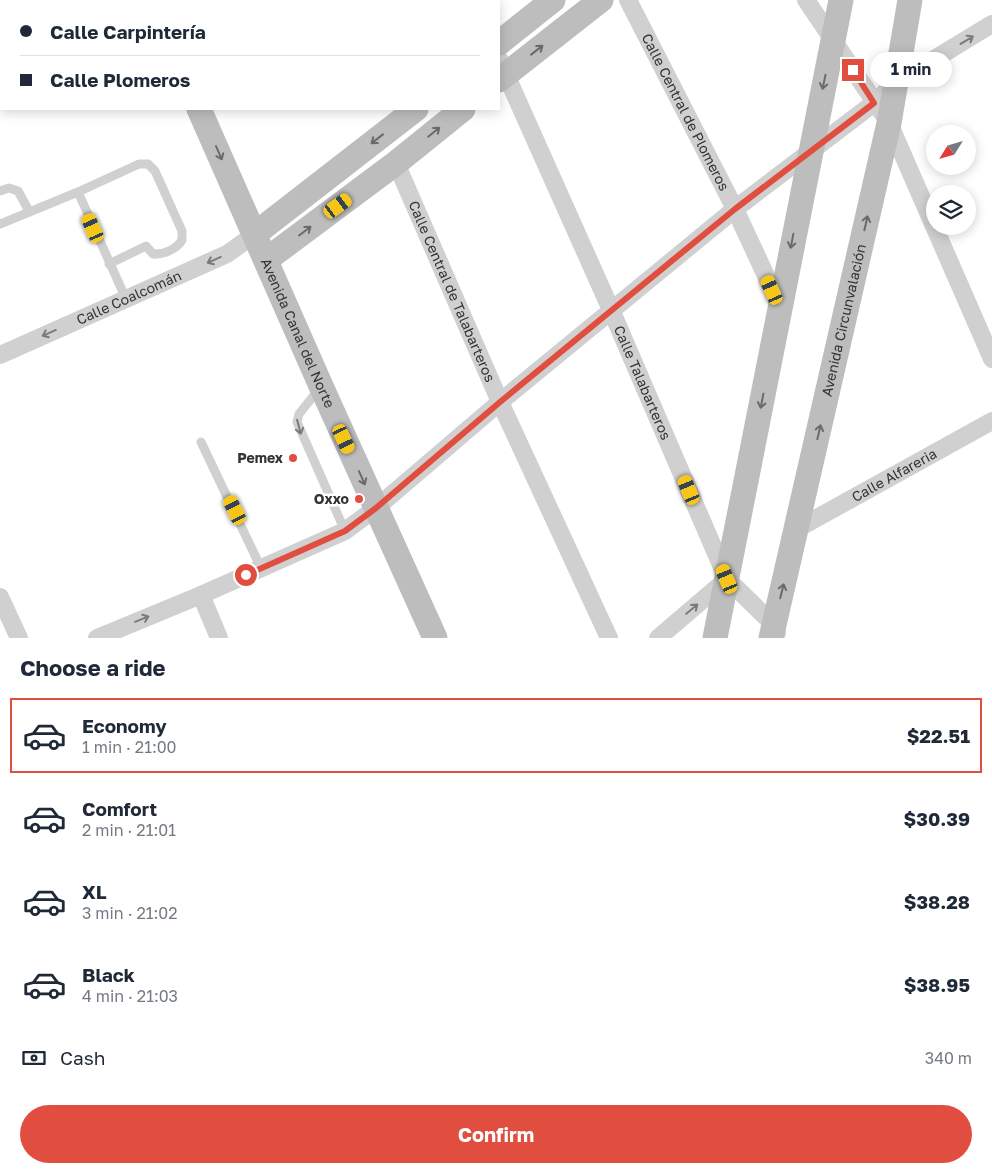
<!DOCTYPE html>
<meta charset="utf-8">
<style>
body{margin:0;font-family:"Golos Text",sans-serif;background:#f6f6f7;color:#1f2937;height:100vh;display:flex;flex-direction:column;font-size:19px;white-space:nowrap}
*{box-sizing:border-box;margin:0}
p{font-size:16px;color:#747a83}
.icon{flex:none;width:28px;height:28px;fill:none;stroke:currentColor;stroke-width:2;stroke-linecap:round;stroke-linejoin:round}
.map{position:relative;height:638px;overflow:hidden}
.details{display:flex;flex-direction:column;background:#fff;flex:1}
.details>*{flex:none}
.top-card{position:absolute;left:0px;top:0px;width:500px;height:110px;box-shadow:0 2px 12px #0003;display:grid;align-content:center;height:110px;padding:0 20px;background:#fff}
.needle{width:32px;rotate:233deg}
.fabs{position:absolute;left:926px;top:125px;display:grid;gap:10px}
.fabs a{display:grid;place-items:center;width:50px;height:50px;border-radius:50%;background:#fff;box-shadow:0 2px 12px #0003;font-size:25px}
.end{position:absolute;width:22px;height:22px;margin:-11px;border:6px solid #e14d3e;background:#fff;box-shadow:0 0 0 2px #fff}
.from{border-radius:50%}
.bubble{position:absolute;height:35px;border-radius:18px;background:#fff;box-shadow:0 2px 12px #0003;font-size:16px;font-weight:700;line-height:35px;text-align:center}
.car{position:absolute;width:15px;height:30px;margin:-15px -8px;border-radius:6px;box-shadow:0 0 4px 1px #0007;background:linear-gradient(#f5c518 24%,#345 0 40%,#f5c518 0 76%,#345 0 86%,#f5c518 0)}
.top-card b{display:flex;align-items:center;gap:18px;height:48px;font-size:19px}
.top-card b+b{border-top:1px solid #e0e1e3}
.top-card i{width:12px;height:12px;background:#1f2937}
ul{padding:0;list-style:none}
li{display:flex;align-items:center;gap:15px;height:75px;margin:0 10px 8px;padding:0 10px;border:2px solid transparent;border-radius:0px}
li div{flex:1}
li b{display:block;font-size:19px}
li em{font-style:normal;font-weight:700}
li.on{border-color:#e14d3e}
li>.icon{width:45px;height:45px;stroke-width:1.5}
h2{padding:0 20px;font-size:22px;line-height:60px}
.pay{display:flex;align-items:center;gap:12px;height:55px;padding:0 20px;font-size:19px}
.pay p{margin-inline-start:auto}
.action{display:flex;gap:10px;margin-top:auto;padding:10px 20px}
.action a{flex:1;height:58px;border-radius:30px;background:#e14d3e;color:#fff;font-size:20px;font-weight:700;line-height:58px;text-align:center}
.map>svg:first-child{display:block}
.lines{fill:none;stroke-linecap:round;stroke-linejoin:round}
.lane{stroke:#d0d0d0;stroke-width:9}
.street{stroke:#d0d0d0;stroke-width:18}
.secondary{stroke:#bdbdbd;stroke-width:25}
.oneway{stroke:#7a7a7a}
.oneway2{stroke:#6a6a6a}
.route{stroke:#e14d3e;stroke-width:6}
.poi-dot{fill:#e14d3e;stroke:#fff;stroke-width:2}
.labels{text-anchor:middle;stroke-width:5;stroke-linejoin:round;paint-order:stroke}
.street-label{font-size:14px;fill:#333;stroke:#fff}
.poi-label{font-size:14px;font-weight:bold;fill:#333;stroke:#fff;text-anchor:end}
</style>
<div class="map">
<svg width="992" height="638" viewBox="0 0 992 638">
<rect width="100%" height="100%" fill="#fff"/>
<g class="lines">
<!-- lane -->
<g class="lane">
<path d="M 33,0 L 33,1"/>
<path d="M 0,191 L 9,188 L 18,191 L 29,211"/>
<path d="M 0,224 L 78,192"/>
<path d="M 109,264 L 146,246 L 153,254 C 163,255 177,249 182,240 L 182,231 L 155,171 L 148,164 L 139,164 L 78,192 L 126,299"/>
<path d="M 319,389 L 299,414 L 297,422 L 345,531"/>
<path d="M 201,442 L 261,568"/>
</g>
<!-- street -->
<g class="street">
<path d="M 294,0 L 295,1"/>
<path d="M 472,0 L 473,1"/>
<path id="s1" d="M 628,0 L 735,209 L 780,306"/>
<path d="M 806,0 L 889,123 L 992,359"/>
<path d="M 58,1 L 61,0"/>
<path d="M 0,26 L 1,26"/>
<path id="s2" d="M 499,59 L 612,312 L 727,579 L 774,625 L 777,633"/>
<path id="s3" d="M 396,163 L 500,402 L 609,638"/>
<path id="s4" d="M 0,355 L 227,254 L 255,234"/>
<path id="s5" d="M 797,529 L 992,421"/>
<path d="M 201,595 L 219,638"/>
<path d="M 0,597 L 19,638"/>
<path d="M 97,638 L 201,595 L 345,531 L 376,508 L 500,402 L 735,209 L 874,103 L 895,83 L 992,24"/>
<path d="M 658,638 L 727,579"/>
</g>
<!-- secondary -->
<g class="secondary">
<path d="M 151,0 L 152,1"/>
<path d="M 499,43 L 553,0"/>
<path d="M 499,80 L 601,0"/>
<path id="s6" d="M 199,109 L 321,386 L 435,638"/>
<path d="M 255,234 L 416,109"/>
<path d="M 266,260 L 396,163 L 463,109"/>
<path d="M 715,638 L 841,0"/>
<path id="s7" d="M 771,638 L 889,123 L 910,0"/>
</g>
</g>
<!-- one-way arrows -->
<defs><path id="oneway-shaft" d="M-6 0H5M1.5-3L5.5 0L1.5 3" fill="none" stroke-width="1.6" stroke-linecap="round" stroke-linejoin="round" transform="scale(1.25)"/></defs>
<g class="oneway">
<use href="#oneway-shaft" transform="translate(967 40) rotate(-31)"/>
<use href="#oneway-shaft" transform="translate(214 260) rotate(156)"/>
<use href="#oneway-shaft" transform="translate(49 333) rotate(156)"/>
<use href="#oneway-shaft" transform="translate(299 427) rotate(75)"/>
<use href="#oneway-shaft" transform="translate(692 609) rotate(-40)"/>
<use href="#oneway-shaft" transform="translate(142 619) rotate(-22)"/>
</g>
<g class="oneway2">
<use href="#oneway-shaft" transform="translate(537 50) rotate(-38)"/>
<use href="#oneway-shaft" transform="translate(824 82) rotate(102)"/>
<use href="#oneway-shaft" transform="translate(434 132) rotate(-39)"/>
<use href="#oneway-shaft" transform="translate(377 139) rotate(142)"/>
<use href="#oneway-shaft" transform="translate(219 153) rotate(66)"/>
<use href="#oneway-shaft" transform="translate(866 223) rotate(-77)"/>
<use href="#oneway-shaft" transform="translate(305 231) rotate(-37)"/>
<use href="#oneway-shaft" transform="translate(792 241) rotate(101)"/>
<use href="#oneway-shaft" transform="translate(762 401) rotate(101)"/>
<use href="#oneway-shaft" transform="translate(819 432) rotate(-77)"/>
<use href="#oneway-shaft" transform="translate(362 478) rotate(66)"/>
<use href="#oneway-shaft" transform="translate(782 591) rotate(-76)"/>
</g>
<g class="lines">
<!-- route -->
<path class="route" d="M 246,575 L 345,531 L 376,508 L 500,402 L 735,209 L 874,103 L 853,70"/>
</g>
<!-- markers -->
<g class="poi-dot">
<circle cx="293" cy="458" r="5"/>
<circle cx="359" cy="499" r="5"/>
</g>
<g class="labels">
<!-- street labels -->
<g class="street-label">
<text dy="5" stroke="none"><textPath href="#s1" startOffset="126">Calle Central de Plomeros</textPath></text>
<text dy="5" stroke="none"><textPath href="#s3" startOffset="140">Calle Central de Talabarteros</textPath></text>
<text dy="5" stroke="none"><textPath href="#s4" startOffset="141">Calle Coalcomán</textPath></text>
<text dy="5" stroke="none"><textPath href="#s7" startOffset="326">Avenida Circunvalación</textPath></text>
<text dy="5" stroke="none"><textPath href="#s6" startOffset="245">Avenida Canal del Norte</textPath></text>
<text dy="5" stroke="none"><textPath href="#s2" startOffset="354">Calle Talabarteros</textPath></text>
<text dy="5" stroke="none"><textPath href="#s5" startOffset="111">Calle Alfareria</textPath></text>
</g>
<!-- poi labels -->
<g class="poi-label">
<text x="283" y="463">Pemex</text>
<text x="349" y="504">Oxxo</text>
</g>
</g>
</svg>
<div class="fabs">
<a><svg class="needle" viewBox="-14 -14 28 28"><path d="M0-13l5 13h-10z" fill="#e53935"/><path d="M0 13l5-13h-10z" fill="#747a83"/></svg></a>
<a><svg class="icon" aria-label="layers" viewBox="0 0 24 24"><path d="M12 4l9 5-9 5-9-5zM3 14l9 5 9-5"/></svg></a>
</div>
<i class="end from" style="left:246px;top:575px"></i>
<i class="end" style="left:853px;top:70px"></i>
<div class="bubble" style="left:870px;top:52px;width:82px">1 min</div>
<i class="car" style="left:338px;top:206px;rotate:54deg"></i>
<i class="car" style="left:93px;top:228px;rotate:336deg"></i>
<i class="car" style="left:772px;top:290px;rotate:336deg"></i>
<i class="car" style="left:344px;top:439px;rotate:155deg"></i>
<i class="car" style="left:689px;top:490px;rotate:337deg"></i>
<i class="car" style="left:235px;top:510px;rotate:334deg"></i>
<i class="car" style="left:727px;top:579px;rotate:337deg"></i>
<div class="top-card">
<b><i class="from"></i>Calle Carpintería</b>
<b><i></i>Calle Plomeros</b>
</div>
</div>
<section class="details">
<h2>Choose a ride</h2>
<ul>
<li class="on"><svg class="icon" aria-label="car" viewBox="0 0 24 24"><path d="M5 17H2v-5l4-1 3-4h7l3 4 3 1v5h-3M9 17h6M6 11h13"/><circle cx="7" cy="17" r="2"/><circle cx="17" cy="17" r="2"/></svg><div><b>Economy</b><p>1 min · 21:00</p></div><em>$22.51</em></li>
<li><svg class="icon" aria-label="car" viewBox="0 0 24 24"><path d="M5 17H2v-5l4-1 3-4h7l3 4 3 1v5h-3M9 17h6M6 11h13"/><circle cx="7" cy="17" r="2"/><circle cx="17" cy="17" r="2"/></svg><div><b>Comfort</b><p>2 min · 21:01</p></div><em>$30.39</em></li>
<li><svg class="icon" aria-label="car" viewBox="0 0 24 24"><path d="M5 17H2v-5l4-1 3-4h7l3 4 3 1v5h-3M9 17h6M6 11h13"/><circle cx="7" cy="17" r="2"/><circle cx="17" cy="17" r="2"/></svg><div><b>XL</b><p>3 min · 21:02</p></div><em>$38.28</em></li>
<li><svg class="icon" aria-label="car" viewBox="0 0 24 24"><path d="M5 17H2v-5l4-1 3-4h7l3 4 3 1v5h-3M9 17h6M6 11h13"/><circle cx="7" cy="17" r="2"/><circle cx="17" cy="17" r="2"/></svg><div><b>Black</b><p>4 min · 21:03</p></div><em>$38.95</em></li>
</ul>
<div class="pay"><svg class="icon" aria-label="cash" viewBox="0 0 24 24"><path d="M3 7h18v10H3z"/><circle cx="12" cy="12" r="2"/></svg>Cash<p>340 m</p></div>
<div class="action"><a>Confirm</a></div>
</section>
